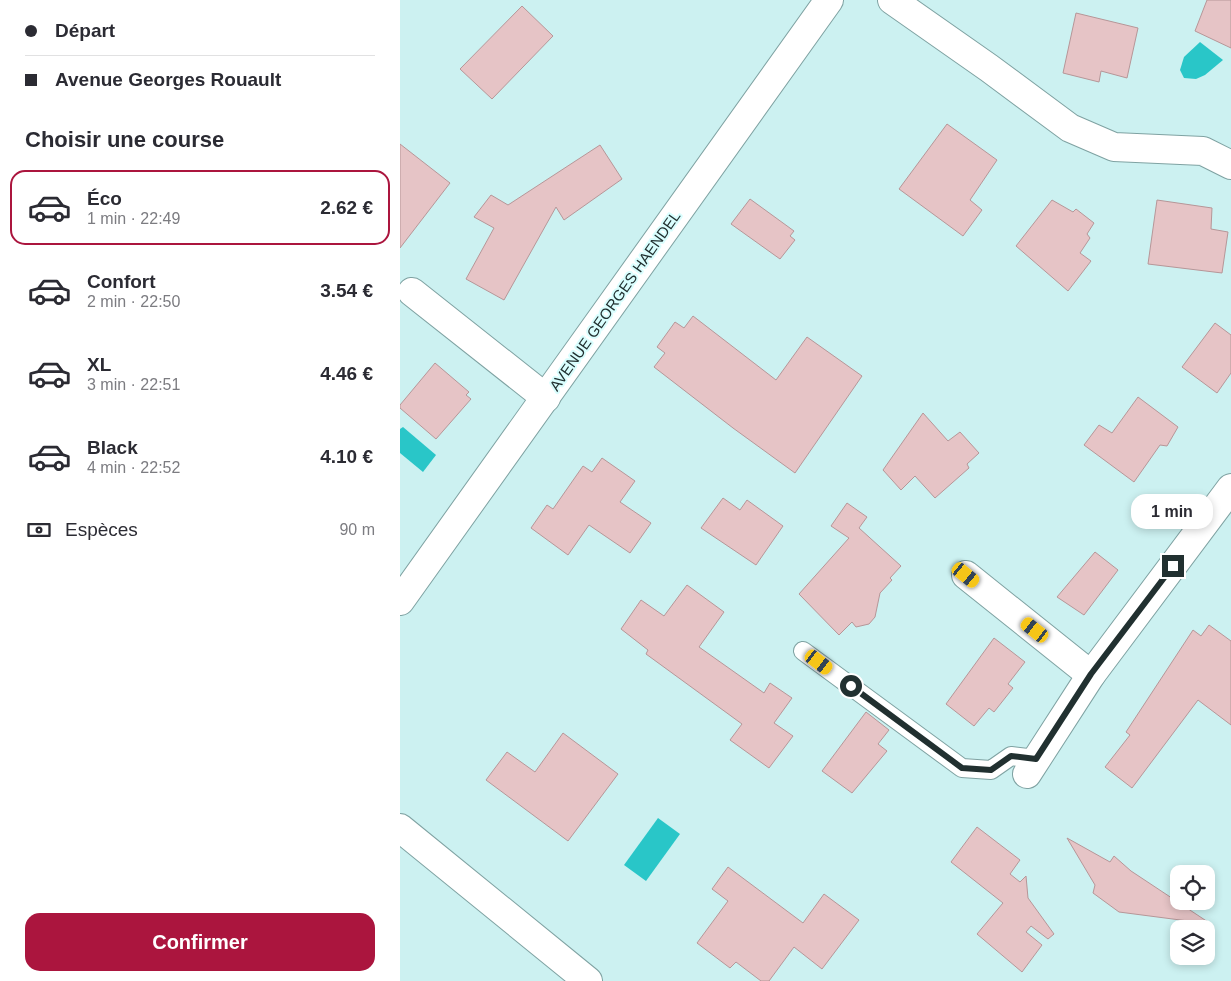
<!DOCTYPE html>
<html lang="fr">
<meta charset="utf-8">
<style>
body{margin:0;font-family:Helvetica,sans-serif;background:#f7f7f7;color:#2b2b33;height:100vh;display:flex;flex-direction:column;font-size:19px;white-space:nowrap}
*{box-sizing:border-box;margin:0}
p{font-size:16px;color:#7c7c81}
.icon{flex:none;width:28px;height:28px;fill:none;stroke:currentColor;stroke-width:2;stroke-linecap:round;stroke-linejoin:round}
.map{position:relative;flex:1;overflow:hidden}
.side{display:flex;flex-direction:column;background:#fff;width:400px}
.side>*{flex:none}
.hud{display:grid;align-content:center;height:110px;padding:0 25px;background:#fff}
.controls{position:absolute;left:770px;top:865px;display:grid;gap:10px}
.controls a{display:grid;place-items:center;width:45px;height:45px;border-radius:10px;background:#fff;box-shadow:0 2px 8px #0003;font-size:25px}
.end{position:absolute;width:22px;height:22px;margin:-11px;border:6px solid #213030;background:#fff;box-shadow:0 0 0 2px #fff}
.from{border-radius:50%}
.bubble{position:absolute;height:35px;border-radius:15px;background:#fff;box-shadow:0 2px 8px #0003;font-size:16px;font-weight:700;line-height:35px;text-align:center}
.car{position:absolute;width:15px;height:30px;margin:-15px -8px;border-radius:6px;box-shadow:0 0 4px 1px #0007;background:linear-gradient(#f5c518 24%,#345 0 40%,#f5c518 0 76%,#345 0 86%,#f5c518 0)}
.hud b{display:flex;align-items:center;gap:18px;height:48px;font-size:19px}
.hud b+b{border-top:1px solid #e1e1e2}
.hud i{width:12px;height:12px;background:#2b2b33}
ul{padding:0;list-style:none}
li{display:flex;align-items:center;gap:15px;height:75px;margin:0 10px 8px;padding:0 15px;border:2px solid transparent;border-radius:15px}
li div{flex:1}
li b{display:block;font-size:19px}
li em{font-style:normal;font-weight:700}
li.active{border-color:#ab153e}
li>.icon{width:45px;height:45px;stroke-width:1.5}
h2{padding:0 25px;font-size:22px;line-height:60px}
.pay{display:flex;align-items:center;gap:12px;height:55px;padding:0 25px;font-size:19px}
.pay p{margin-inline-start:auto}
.cta{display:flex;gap:10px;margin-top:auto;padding:10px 25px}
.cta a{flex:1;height:58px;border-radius:15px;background:#ab153e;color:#fff;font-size:20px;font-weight:700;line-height:58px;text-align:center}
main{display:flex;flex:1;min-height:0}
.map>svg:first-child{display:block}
.water{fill:#29c6c8}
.building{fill:#e6c4c6;stroke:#b69698}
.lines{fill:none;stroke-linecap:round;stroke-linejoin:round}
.service-casing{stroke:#7fa2a2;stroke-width:20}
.minor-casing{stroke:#7fa2a2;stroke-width:30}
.service{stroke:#fff;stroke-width:18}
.minor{stroke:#fff;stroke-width:28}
.route{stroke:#213030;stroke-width:6}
.labels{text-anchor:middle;stroke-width:4;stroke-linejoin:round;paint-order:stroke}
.street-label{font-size:15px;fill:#213030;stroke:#d9fefe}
</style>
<main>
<section class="side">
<div class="hud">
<b><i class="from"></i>Départ</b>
<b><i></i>Avenue Georges Rouault</b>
</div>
<h2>Choisir une course</h2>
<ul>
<li class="active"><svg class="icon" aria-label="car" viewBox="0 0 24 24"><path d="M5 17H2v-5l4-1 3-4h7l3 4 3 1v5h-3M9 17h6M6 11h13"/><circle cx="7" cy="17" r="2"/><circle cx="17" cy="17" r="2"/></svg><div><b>Éco</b><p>1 min · 22:49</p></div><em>2.62 €</em></li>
<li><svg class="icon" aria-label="car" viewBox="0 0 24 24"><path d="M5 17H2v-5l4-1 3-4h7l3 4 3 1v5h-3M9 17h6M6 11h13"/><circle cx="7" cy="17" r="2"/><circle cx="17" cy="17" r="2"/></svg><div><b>Confort</b><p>2 min · 22:50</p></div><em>3.54 €</em></li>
<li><svg class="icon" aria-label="car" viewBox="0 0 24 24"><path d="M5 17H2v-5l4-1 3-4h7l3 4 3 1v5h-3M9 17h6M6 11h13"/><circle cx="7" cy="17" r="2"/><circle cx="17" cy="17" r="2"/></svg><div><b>XL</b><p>3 min · 22:51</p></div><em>4.46 €</em></li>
<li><svg class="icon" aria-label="car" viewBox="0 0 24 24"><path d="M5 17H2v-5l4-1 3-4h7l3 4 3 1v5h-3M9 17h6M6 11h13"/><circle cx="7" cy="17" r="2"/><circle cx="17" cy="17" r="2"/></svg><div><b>Black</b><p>4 min · 22:52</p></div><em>4.10 €</em></li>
</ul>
<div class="pay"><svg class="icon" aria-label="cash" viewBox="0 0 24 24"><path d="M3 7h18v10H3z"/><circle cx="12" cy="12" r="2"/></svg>Espèces<p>90 m</p></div>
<div class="cta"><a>Confirmer</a></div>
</section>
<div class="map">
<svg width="831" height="981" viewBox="0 0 831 981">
<rect width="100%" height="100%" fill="#ccf1f1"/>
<!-- water -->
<g class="water">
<path d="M 800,42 L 823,60 L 805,75 L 796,79 L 784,78 L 780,70 L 784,57 Z"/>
<path d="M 3,427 L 36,455 L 23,472 L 0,453 L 0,429 Z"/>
<path d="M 258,818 L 280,834 L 246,881 L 224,865 Z"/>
</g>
<!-- building -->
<g class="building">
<path d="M 807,0 L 831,0 L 831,48 L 795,31 Z"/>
<path d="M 122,6 L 153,36 L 92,99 L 60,69 Z"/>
<path d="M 676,13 L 738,28 L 727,78 L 701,71 L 699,82 L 663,73 Z"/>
<path d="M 547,124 L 597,160 L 570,200 L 582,210 L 563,236 L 499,189 Z"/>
<path d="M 0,144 L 50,183 L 0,248 Z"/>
<path d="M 200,145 L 222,179 L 164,220 L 156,207 L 104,300 L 66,279 L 94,228 L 74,217 L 91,195 L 108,205 Z"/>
<path d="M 350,199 L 394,231 L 390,236 L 395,240 L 380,259 L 331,224 Z"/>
<path d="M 652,200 L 673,212 L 676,209 L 694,223 L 687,234 L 690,238 L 680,253 L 691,261 L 668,291 L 616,246 Z"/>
<path d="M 757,200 L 812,208 L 811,229 L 828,232 L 822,273 L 748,264 Z"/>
<path d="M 293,316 L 376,380 L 407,337 L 462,376 L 395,473 L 333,428 L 254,367 L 265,353 L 257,347 L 275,322 L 284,328 Z"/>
<path d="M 815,323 L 831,335 L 831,373 L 817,393 L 782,367 Z"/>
<path d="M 35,363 L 69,392 L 66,395 L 71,399 L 36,439 L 0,408 L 0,405 Z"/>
<path d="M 738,397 L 778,427 L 767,446 L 760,445 L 734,482 L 684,445 L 699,425 L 712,433 Z"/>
<path d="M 523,413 L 548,441 L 560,432 L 579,453 L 567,464 L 569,468 L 535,498 L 515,476 L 501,490 L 483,470 Z"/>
<path d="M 202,458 L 235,481 L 220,502 L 251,523 L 230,553 L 189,525 L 168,555 L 131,528 L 147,505 L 153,509 L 183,466 L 192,472 Z"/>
<path d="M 323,498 L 340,510 L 347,500 L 383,526 L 356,565 L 301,528 Z"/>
<path d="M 447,503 L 467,517 L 459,528 L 501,566 L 490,578 L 492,580 L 480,593 L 475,617 L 469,624 L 456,627 L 452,622 L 439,635 L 399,594 L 449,538 L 431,526 Z"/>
<path d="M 695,552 L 718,570 L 684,615 L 657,597 Z"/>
<path d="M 287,585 L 324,612 L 299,647 L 364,693 L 370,683 L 392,698 L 374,723 L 393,736 L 369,768 L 330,740 L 342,724 L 246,654 L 248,650 L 221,629 L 241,600 L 264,616 Z"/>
<path d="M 809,625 L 831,641 L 831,725 L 798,700 L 732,788 L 705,767 L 730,735 L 726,732 L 793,630 L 801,636 Z"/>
<path d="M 594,638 L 625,662 L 608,684 L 613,688 L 594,712 L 589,708 L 574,726 L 546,704 Z"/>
<path d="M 466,712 L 489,730 L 478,744 L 487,751 L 452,793 L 422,771 Z"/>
<path d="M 163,733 L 218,774 L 168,841 L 86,780 L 107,752 L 135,772 Z"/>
<path d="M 577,827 L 620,860 L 610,874 L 620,882 L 626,876 L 628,898 L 654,934 L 648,939 L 631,926 L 626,932 L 642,945 L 622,972 L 577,934 L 603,903 L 551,862 Z"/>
<path d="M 667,838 L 710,862 L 714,856 L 731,871 L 811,924 L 719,912 L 693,893 L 695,885 Z"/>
<path d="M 328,867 L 403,923 L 424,894 L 459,920 L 422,969 L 394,947 L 369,981 L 361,981 L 336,962 L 330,968 L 297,943 L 328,901 L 312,889 Z"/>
</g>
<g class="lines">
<!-- service casing -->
<g class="service-casing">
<path id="service" d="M 403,651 L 562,768 L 591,770 L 611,756 L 636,759"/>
</g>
<!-- minor casing -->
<g class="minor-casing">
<g id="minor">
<path d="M 492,0 L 589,68 L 670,128 L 714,147 L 803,151 L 831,165"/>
<path d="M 12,292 L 146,398"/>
<path d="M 566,575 L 691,675"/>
<path d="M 0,601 L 429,0"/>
<path d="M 627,774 L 691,675 L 831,488"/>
<path d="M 0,828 L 188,981"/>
</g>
</g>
<!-- service -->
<use href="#service" class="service"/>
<!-- minor -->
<use href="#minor" class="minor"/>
</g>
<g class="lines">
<!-- route -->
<path class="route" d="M 451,686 L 562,768 L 591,770 L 611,756 L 636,759 L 691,674 L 773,566"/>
</g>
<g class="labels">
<!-- street labels -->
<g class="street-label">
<text transform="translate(215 301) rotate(-55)" y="5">AVENUE GEORGES HAENDEL</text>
</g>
</g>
</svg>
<div class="controls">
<a><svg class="icon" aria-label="locate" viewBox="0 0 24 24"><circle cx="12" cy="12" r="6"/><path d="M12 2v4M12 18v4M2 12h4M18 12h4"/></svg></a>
<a><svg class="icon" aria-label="layers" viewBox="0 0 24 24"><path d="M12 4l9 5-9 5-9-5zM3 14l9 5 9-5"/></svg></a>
</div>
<i class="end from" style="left:451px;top:686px"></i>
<i class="end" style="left:773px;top:566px"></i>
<div class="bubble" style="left:731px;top:494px;width:82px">1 min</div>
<i class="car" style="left:566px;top:575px;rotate:129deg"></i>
<i class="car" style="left:635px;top:630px;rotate:308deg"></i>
<i class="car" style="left:419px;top:662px;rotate:127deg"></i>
</div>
</main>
